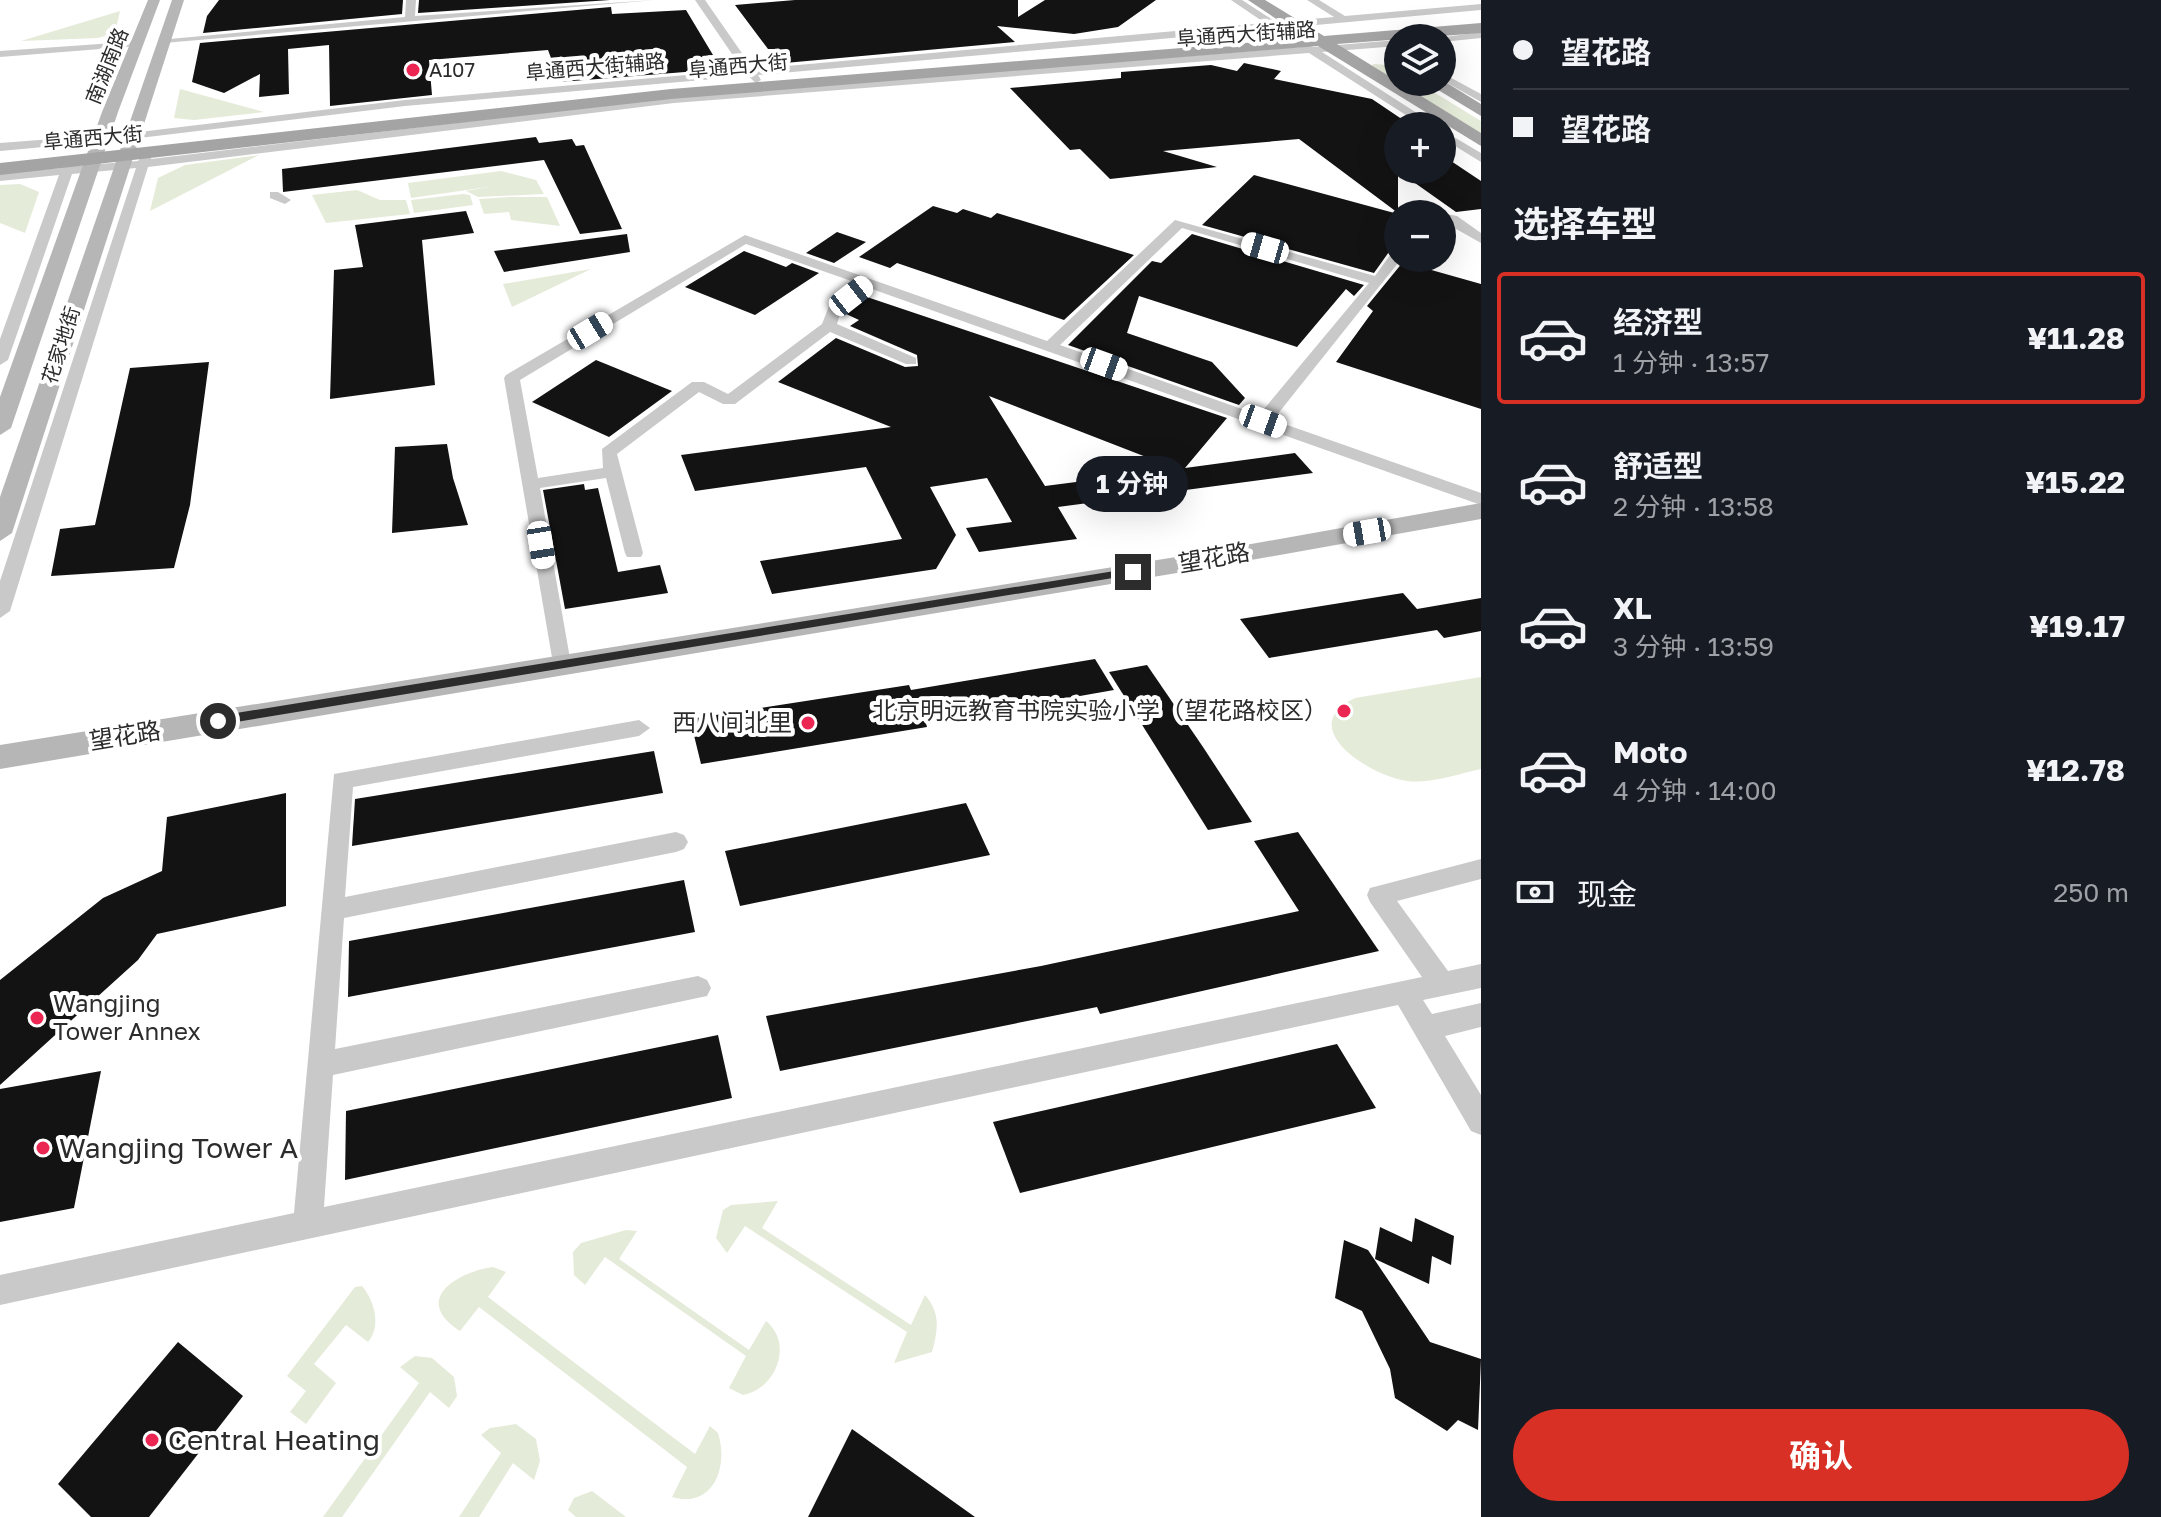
<!DOCTYPE html>
<html lang="zh">
<meta charset="utf-8">
<style>
body{margin:0;font-family:"Golos Text","Noto Sans SC",sans-serif;background:#20242c;color:#f1f3f6;height:100vh;display:flex;flex-direction:column;font-size:30px;white-space:nowrap}
*{box-sizing:border-box;margin:0}
p{font-size:26px;color:#9ea1a6}
.icon{flex:none;width:44px;height:44px;fill:none;stroke:currentColor;stroke-width:2;stroke-linecap:round;stroke-linejoin:round}
.map{position:relative;flex:1;overflow:hidden}
.sheet{display:flex;flex-direction:column;background:#171b24;width:680px}
.sheet>*{flex:none}
.guide{display:grid;align-content:center;height:176px;padding:0 32px;background:#171b24}
.tools{position:absolute;left:1384px;top:24px;display:grid;gap:16px}
.tools a{display:grid;place-items:center;width:72px;height:72px;border-radius:50%;background:#171b24;box-shadow:0 8px 32px #0002;font-size:40px}
.end{position:absolute;width:36px;height:36px;margin:-18px;border:10px solid #2c2c2c;background:#fff;box-shadow:0 0 0 4px #fff}
.from{border-radius:50%}
.bubble{position:absolute;height:56px;border-radius:28px;background:#171b24;box-shadow:0 8px 32px #0002;font-size:26px;font-weight:700;line-height:56px;text-align:center}
.car{position:absolute;width:24px;height:48px;margin:-24px -12px;border-radius:10px;box-shadow:0 0 6px 2px #0007;background:linear-gradient(#fff 24%,#345 0 40%,#fff 0 76%,#345 0 86%,#fff 0)}
.guide b{display:flex;align-items:center;gap:28px;height:76px;font-size:30px}
.guide b+b{border-top:2px solid #363941}
.guide i{width:20px;height:20px;background:#f1f3f6}
ul{padding:0;list-style:none}
li{display:flex;align-items:center;gap:24px;height:132px;margin:0 16px 12px;padding:0 16px;border:4px solid transparent;border-radius:8px}
li div{flex:1}
li b{display:block;font-size:30px}
li em{font-style:normal;font-weight:700}
li.current{border-color:#d93025}
li>.icon{width:72px;height:72px;stroke-width:1.5}
h2{padding:0 32px;font-size:36px;line-height:96px}
.pay{display:flex;align-items:center;gap:20px;height:88px;padding:0 32px;font-size:30px}
.pay p{margin-inline-start:auto}
.button{display:flex;gap:16px;margin-top:auto;padding:16px 32px}
.button a{flex:1;height:92px;border-radius:48px;background:#d93025;color:#fff;font-size:32px;font-weight:700;line-height:92px;text-align:center}
main{display:flex;flex:1;min-height:0}
.map>svg:first-child{display:block}
.green{fill:#e5ebd9}
.building{fill:#131313;fill-rule:evenodd}
.lines{fill:none;stroke-linecap:round;stroke-linejoin:round}
.street{fill:#c9c9c9;fill-rule:evenodd}
.secondary{fill:#b6b6b6;fill-rule:evenodd}
.primary{fill:#a4a4a4;fill-rule:evenodd}
.route{fill:#2c2c2c}
.poi-dot{fill:#ec2653;stroke:#fff;stroke-width:3}
.labels{text-anchor:middle;stroke-width:8;stroke-linejoin:round;paint-order:stroke}
.far-street-label{font-size:20px;fill:#2c2c2c;stroke:#fff}
.far-poi-label{font-size:20px;fill:#2c2c2c;stroke:#fff;text-anchor:start}
.street-label{font-size:24px;fill:#2c2c2c;stroke:#fff}
.poi-label{font-size:24px;fill:#2c2c2c;stroke:#fff;text-anchor:end}
.near-poi-label{font-size:28px;fill:#2c2c2c;stroke:#fff;text-anchor:start}
</style>
<main>
<div class="map">
<svg width="1481" height="1517" viewBox="0 0 1481 1517">
<rect width="100%" height="100%" fill="#fff"/>
<!-- green -->
<g class="green">
<path d="M 120,11 L 115,33 L 98,38 L 21,41 Z"/>
<path d="M 1373,64 L 1388,65 L 1398,70 L 1398,82 L 1417,82 L 1481,121 L 1481,134 L 1372,66 Z"/>
<path d="M 180,89 L 264,112 L 194,120 L 174,118 Z"/>
<path d="M 259,155 L 150,211 L 158,178 L 185,165 Z"/>
<path d="M 501,171 L 536,180 L 544,194 L 478,197 L 466,191 L 488,187 L 411,198 L 408,183 Z"/>
<path d="M 20,184 L 39,192 L 25,233 L 0,223 L 0,185 Z"/>
<path d="M 357,190 L 380,200 L 406,200 L 410,214 L 326,223 L 312,195 Z"/>
<path d="M 463,194 L 470,195 L 473,205 L 414,213 L 411,200 Z"/>
<path d="M 510,197 L 547,197 L 560,226 L 511,220 L 509,212 L 484,214 L 479,199 Z"/>
<path d="M 591,269 L 512,307 L 503,284 Z"/>
<path d="M 1481,677 L 1481,769 C 1458,774 1429,784 1407,781 C 1370,776 1293,727 1355,698 Z"/>
<path d="M 778,1201 L 762,1228 L 911,1325 L 925,1295 C 941,1314 938,1329 932,1352 L 894,1363 L 907,1332 L 745,1226 L 727,1253 L 716,1238 L 723,1210 L 731,1205 Z"/>
<path d="M 626,1230 L 637,1231 L 619,1259 L 749,1350 L 766,1321 C 794,1344 776,1389 743,1395 L 729,1388 L 746,1356 L 605,1257 L 585,1285 L 574,1275 L 573,1252 L 581,1243 Z"/>
<path d="M 493,1267 L 506,1272 L 488,1297 L 695,1454 L 710,1426 L 718,1433 C 729,1467 713,1509 672,1497 L 687,1467 L 479,1307 L 460,1331 C 411,1300 457,1272 493,1267 Z"/>
<path d="M 362,1286 C 374,1300 382,1326 368,1342 L 346,1325 L 314,1364 L 336,1383 L 306,1424 L 290,1412 L 306,1391 L 287,1376 L 355,1287 Z"/>
<path d="M 415,1356 L 432,1358 L 454,1377 L 457,1396 L 449,1408 L 430,1392 L 342,1517 L 323,1517 L 419,1383 L 400,1367 Z"/>
<path d="M 516,1424 L 536,1439 L 540,1461 L 534,1480 L 513,1463 L 479,1517 L 459,1517 L 501,1453 L 481,1435 L 490,1428 Z"/>
<path d="M 592,1491 L 626,1517 L 576,1517 L 568,1510 L 574,1498 Z"/>
</g>
<!-- building -->
<g class="building">
<path d="M 219,0 L 403,0 L 402,14 L 203,33 L 207,16 Z"/>
<path d="M 419,0 L 610,0 L 418,13 Z"/>
<path d="M 795,0 L 1018,0 L 1018,17 L 1045,0 L 1156,0 L 1118,27 L 1074,34 L 997,26 L 1015,42 L 785,63 L 774,49 L 768,49 L 735,5 Z"/>
<path d="M 611,7 L 612,14 L 686,10 L 713,55 L 702,56 L 710,70 L 560,82 L 548,50 L 429,60 L 432,95 L 330,106 L 329,45 L 288,49 L 289,94 L 259,97 L 260,74 L 224,93 L 192,82 L 200,43 Z"/>
<path d="M 1244,63 L 1281,71 L 1274,79 L 1372,99 L 1412,126 L 1397,126 L 1398,170 L 1442,170 L 1442,155 L 1481,181 L 1481,209 L 1456,212 L 1398,171 L 1398,213 L 1299,139 L 1163,151 L 1217,167 L 1110,179 L 1080,149 L 1070,150 L 1010,88 L 1121,78 L 1121,72 L 1211,65 L 1237,71 Z"/>
<path d="M 536,137 L 539,143 L 572,139 L 576,146 L 584,145 L 622,229 L 580,234 L 544,160 L 283,192 L 282,169 Z"/>
<path d="M 1254,175 L 1398,214 L 1398,247 L 1391,249 L 1374,273 L 1202,225 Z"/>
<path d="M 933,206 L 957,213 L 963,209 L 991,218 L 997,213 L 1134,255 L 1064,320 L 897,263 L 890,268 L 859,257 Z"/>
<path d="M 466,211 L 474,233 L 422,240 L 435,385 L 330,399 L 334,270 L 363,267 L 355,225 Z"/>
<path d="M 837,232 L 866,242 L 834,263 L 806,253 Z"/>
<path d="M 627,234 L 630,252 L 504,272 L 494,251 Z"/>
<path d="M 1192,234 L 1364,285 L 1354,296 L 1346,289 L 1297,347 L 1139,296 L 1127,333 L 1212,362 L 1245,398 L 1239,405 L 1068,345 L 1152,261 L 1161,263 Z"/>
<path d="M 744,251 L 786,267 L 792,263 L 819,273 L 755,315 L 685,287 Z"/>
<path d="M 1403,262 L 1481,284 L 1481,409 L 1336,362 L 1373,311 L 1367,306 Z"/>
<path d="M 864,296 L 1227,418 L 1185,468 L 1295,453 L 1313,473 L 1058,507 L 1077,539 L 979,552 L 966,528 L 1012,522 L 987,478 L 930,487 L 956,535 L 936,569 L 772,594 L 760,561 L 902,539 L 866,467 L 695,491 L 681,455 L 891,427 L 778,382 L 836,338 L 905,367 L 918,366 L 917,355 L 850,326 L 859,320 L 844,313 ZM 989,396 L 1177,469 L 1045,486 Z"/>
<path d="M 596,360 L 672,391 L 609,437 L 532,402 Z"/>
<path d="M 209,362 L 190,505 L 174,568 L 51,576 L 60,529 L 95,525 L 130,368 Z"/>
<path d="M 447,444 L 453,478 L 468,525 L 392,533 L 395,447 Z"/>
<path d="M 584,484 L 585,490 L 598,488 L 618,572 L 660,565 L 668,593 L 565,609 L 543,490 Z"/>
<path d="M 1403,593 L 1417,609 L 1481,598 L 1481,631 L 1444,638 L 1437,630 L 1269,658 L 1240,619 Z"/>
<path d="M 1095,659 L 1114,690 L 926,723 L 927,727 L 701,764 L 690,719 L 909,685 L 911,690 Z"/>
<path d="M 1147,665 L 1203,747 L 1252,822 L 1208,830 L 1109,672 Z"/>
<path d="M 654,751 L 663,793 L 352,846 L 355,799 Z"/>
<path d="M 286,793 L 286,906 L 157,934 L 138,960 L 0,1085 L 0,980 L 103,898 L 162,871 L 167,817 Z"/>
<path d="M 966,803 L 990,855 L 740,906 L 725,851 Z"/>
<path d="M 1298,832 L 1379,951 L 1100,1014 L 1097,1007 L 780,1071 L 766,1016 L 1041,966 L 1299,911 L 1254,841 Z"/>
<path d="M 684,880 L 695,932 L 348,997 L 349,941 Z"/>
<path d="M 718,1035 L 732,1098 L 345,1180 L 346,1111 Z"/>
<path d="M 1337,1044 L 1376,1108 L 1020,1193 L 993,1122 Z"/>
<path d="M 101,1071 L 74,1208 L 0,1222 L 0,1089 Z"/>
<path d="M 1415,1218 L 1454,1236 L 1451,1265 L 1432,1256 L 1429,1284 L 1375,1259 L 1380,1227 L 1412,1242 Z"/>
<path d="M 1344,1240 L 1368,1250 L 1430,1342 L 1481,1359 L 1478,1430 L 1458,1420 L 1447,1431 L 1395,1398 L 1390,1369 L 1362,1311 L 1335,1298 Z"/>
<path d="M 178,1342 L 243,1396 L 149,1517 L 91,1517 L 58,1484 Z"/>
<path d="M 852,1429 L 975,1517 L 808,1517 Z"/>
</g>
<g class="lines">
<!-- street -->
<g class="street">
<path d="M 406,0 L 416,0 L 415,16 L 655,0 L 164,43 L 159,40 L 405,17 Z"/>
<path d="M 695,0 L 705,0 L 753,69 L 1265,23 L 1231,0 L 1242,0 L 1276,22 L 1334,17 L 1307,0 L 1319,0 L 1345,16 L 1481,4 L 1481,10 L 1283,28 L 1278,31 L 1272,29 L 758,75 L 761,80 L 756,83 L 748,76 L 405,106 L 131,139 L 0,151 L 0,143 L 131,133 L 405,100 L 743,70 Z"/>
<path d="M 1481,32 L 1481,38 L 1442,42 L 1442,38 L 1438,38 Z"/>
<path d="M 1398,40 L 1398,46 L 1322,52 L 1437,126 L 1423,126 L 1309,53 L 674,103 L 148,167 L 10,611 L 0,618 L 0,581 L 136,168 L 72,174 L 8,360 L 0,365 L 0,339 L 59,175 L 0,181 L 0,173 L 62,168 L 70,158 L 76,162 L 74,166 L 138,161 L 146,151 L 152,155 L 151,159 L 674,97 L 1302,47 L 1307,44 L 1313,47 Z"/>
<path d="M 142,41 L 138,46 L 0,57 L 0,51 Z"/>
<path d="M 1442,73 L 1481,94 L 1481,102 L 1442,80 Z"/>
<path d="M 1442,130 L 1481,153 L 1481,162 L 1442,138 Z"/>
<path d="M 270,192 L 278,192 L 291,200 L 285,204 L 270,198 Z"/>
<path d="M 1442,213 L 1457,216 L 1481,233 L 1481,243 L 1442,221 L 1442,214 L 1438,214 Z"/>
<path d="M 1175,220 L 1375,276 L 1393,251 L 1398,250 L 1398,258 L 1402,258 L 1273,420 L 1481,493 L 1481,505 L 869,288 L 841,311 L 837,324 L 916,358 L 916,364 L 906,364 L 830,332 L 735,404 L 723,404 L 699,392 L 617,454 L 643,553 L 641,557 L 627,557 L 625,553 L 606,478 L 540,488 L 571,664 L 561,671 L 554,669 L 504,378 L 506,375 L 745,235 L 1047,341 ZM 1182,228 L 1369,283 L 1259,415 L 1060,345 ZM 746,244 L 857,283 L 829,306 L 822,324 L 728,394 L 704,382 L 692,382 L 602,449 L 603,468 L 538,478 L 520,380 Z"/>
<path d="M 639,720 L 650,728 L 639,736 L 353,787 L 345,897 L 676,832 L 684,835 L 688,842 L 684,849 L 676,852 L 344,918 L 335,1049 L 698,976 L 707,980 L 711,988 L 707,996 L 333,1075 L 324,1207 L 1422,977 L 1370,902 L 1367,895 L 1370,888 L 1481,859 L 1481,879 L 1397,901 L 1448,971 L 1481,964 L 1481,988 L 1423,1000 L 1432,1014 L 1481,1003 L 1481,1027 L 1445,1036 L 1481,1095 L 1481,1135 L 1471,1131 L 1398,1005 L 0,1305 L 0,1275 L 294,1213 L 334,774 Z"/>
</g>
<!-- secondary -->
<g class="secondary">
<path d="M 148,0 L 160,0 L 118,112 L 11,428 L 0,435 L 0,397 L 102,112 Z"/>
<path d="M 172,0 L 184,0 L 12,533 L 0,541 L 0,497 Z"/>
<path d="M 1481,503 L 1481,519 L 1195,570 L 0,769 L 0,745 L 1195,554 Z"/>
</g>
<!-- primary -->
<g class="primary">
<path d="M 1248,0 L 1265,0 L 1324,36 L 1481,23 L 1481,33 L 1337,44 L 1481,133 L 1481,146 L 1318,46 L 671,99 L 0,175 L 0,163 L 671,89 L 1305,38 Z"/>
<path d="M 1442,80 L 1481,104 L 1481,116 L 1425,82 Z"/>
</g>
</g>
<!-- route -->
<path class="route" d="M 1133,568 L 1137,574 L 218,725 L 212,721 L 218,716 Z"/>
<!-- markers -->
<g class="poi-dot">
<circle cx="413" cy="70" r="8"/>
<circle cx="1344" cy="711" r="8"/>
<circle cx="808" cy="723" r="8"/>
<circle cx="37" cy="1018" r="8"/>
<circle cx="43" cy="1148" r="8"/>
<circle cx="152" cy="1440" r="8"/>
</g>
<g class="labels">
<!-- far-street labels -->
<g class="far-street-label">
<text transform="translate(1246 34) rotate(-4)" y="7">阜通西大街辅路</text>
<text transform="translate(107 66) rotate(-68)" y="7">南湖南路</text>
<text transform="translate(738 66) rotate(-5)" y="7">阜通西大街</text>
<text transform="translate(595 67) rotate(-5)" y="7">阜通西大街辅路</text>
<text transform="translate(93 138) rotate(-5)" y="7">阜通西大街</text>
<text transform="translate(61 345) rotate(-72)" y="7">花家地街</text>
</g>
<!-- far-poi labels -->
<g class="far-poi-label">
<text x="429" y="77">A107</text>
</g>
<!-- street labels -->
<g class="street-label">
<text transform="translate(1214 558) rotate(-10)" y="8">望花路</text>
<text transform="translate(125 736) rotate(-9)" y="8">望花路</text>
</g>
<!-- poi labels -->
<g class="poi-label">
<text x="1328" y="719">北京明远教育书院实验小学（望花路校区）</text>
<text x="792" y="731">西八间北里</text>
<text x="53" y="1012" text-anchor="start">Wangjing<tspan x="53" dy="28">Tower Annex</tspan></text>
</g>
<!-- near-poi labels -->
<g class="near-poi-label">
<text x="59" y="1158">Wangjing Tower A</text>
<text x="168" y="1450">Central Heating</text>
</g>
</g>
</svg>
<div class="tools">
<a><svg class="icon" aria-label="layers" viewBox="0 0 24 24"><path d="M12 4l9 5-9 5-9-5zM3 14l9 5 9-5"/></svg></a>
<a>+</a>
<a>−</a>
</div>
<i class="end from" style="left:218px;top:721px"></i>
<i class="end" style="left:1133px;top:572px"></i>
<div class="bubble" style="left:1076px;top:456px;width:112px">1 分钟</div>
<i class="car" style="left:1265px;top:248px;rotate:286deg"></i>
<i class="car" style="left:851px;top:296px;rotate:52deg"></i>
<i class="car" style="left:590px;top:331px;rotate:59deg"></i>
<i class="car" style="left:1104px;top:364px;rotate:110deg"></i>
<i class="car" style="left:1263px;top:421px;rotate:110deg"></i>
<i class="car" style="left:1367px;top:532px;rotate:260deg"></i>
<i class="car" style="left:541px;top:545px;rotate:171deg"></i>
</div>
<section class="sheet">
<div class="guide">
<b><i class="from"></i>望花路</b>
<b><i></i>望花路</b>
</div>
<h2>选择车型</h2>
<ul>
<li class="current"><svg class="icon" aria-label="car" viewBox="0 0 24 24"><path d="M5 17H2v-5l4-1 3-4h7l3 4 3 1v5h-3M9 17h6M6 11h13"/><circle cx="7" cy="17" r="2"/><circle cx="17" cy="17" r="2"/></svg><div><b>经济型</b><p>1 分钟 · 13:57</p></div><em>¥11.28</em></li>
<li><svg class="icon" aria-label="car" viewBox="0 0 24 24"><path d="M5 17H2v-5l4-1 3-4h7l3 4 3 1v5h-3M9 17h6M6 11h13"/><circle cx="7" cy="17" r="2"/><circle cx="17" cy="17" r="2"/></svg><div><b>舒适型</b><p>2 分钟 · 13:58</p></div><em>¥15.22</em></li>
<li><svg class="icon" aria-label="car" viewBox="0 0 24 24"><path d="M5 17H2v-5l4-1 3-4h7l3 4 3 1v5h-3M9 17h6M6 11h13"/><circle cx="7" cy="17" r="2"/><circle cx="17" cy="17" r="2"/></svg><div><b>XL</b><p>3 分钟 · 13:59</p></div><em>¥19.17</em></li>
<li><svg class="icon" aria-label="car" viewBox="0 0 24 24"><path d="M5 17H2v-5l4-1 3-4h7l3 4 3 1v5h-3M9 17h6M6 11h13"/><circle cx="7" cy="17" r="2"/><circle cx="17" cy="17" r="2"/></svg><div><b>Moto</b><p>4 分钟 · 14:00</p></div><em>¥12.78</em></li>
</ul>
<div class="pay"><svg class="icon" aria-label="cash" viewBox="0 0 24 24"><path d="M3 7h18v10H3z"/><circle cx="12" cy="12" r="2"/></svg>现金<p>250 m</p></div>
<div class="button"><a>确认</a></div>
</section>
</main>
